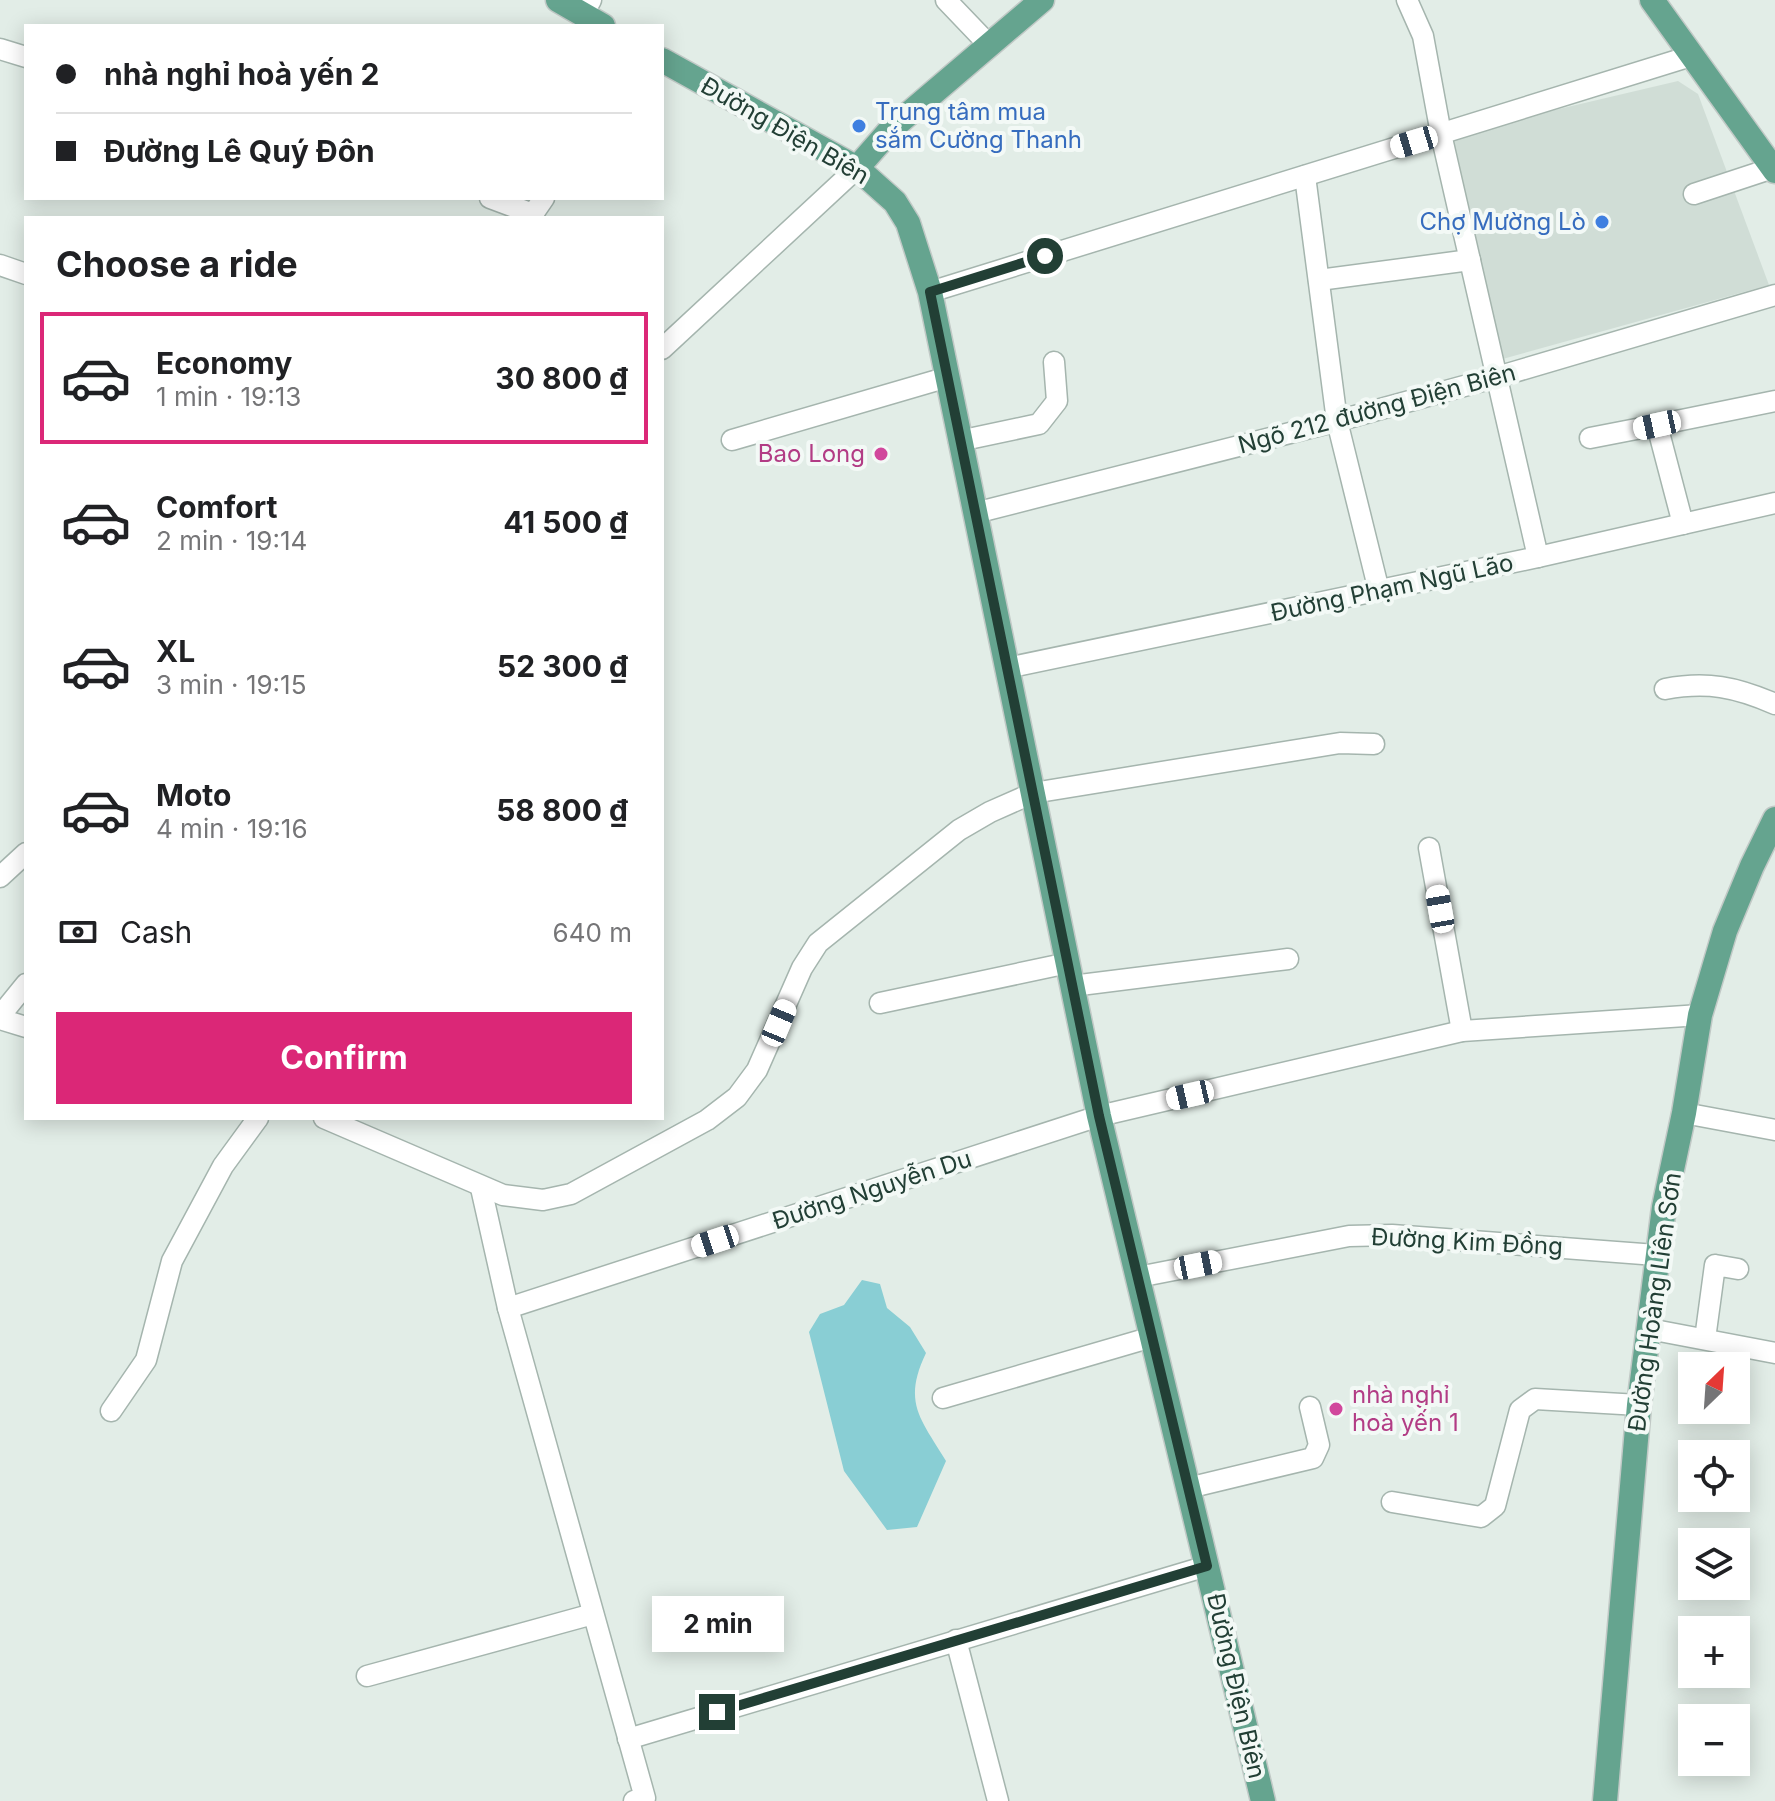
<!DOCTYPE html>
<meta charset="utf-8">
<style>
body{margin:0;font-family:Inter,sans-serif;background:#f6f6f6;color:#202124;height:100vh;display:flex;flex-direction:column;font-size:30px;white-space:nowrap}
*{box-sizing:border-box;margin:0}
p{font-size:26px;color:#757577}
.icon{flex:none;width:44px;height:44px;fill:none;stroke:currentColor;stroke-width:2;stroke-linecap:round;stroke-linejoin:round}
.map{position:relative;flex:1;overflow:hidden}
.side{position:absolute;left:24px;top:216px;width:640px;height:904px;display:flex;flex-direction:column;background:#fff;border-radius:0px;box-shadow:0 4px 20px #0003}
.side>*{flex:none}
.guide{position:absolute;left:24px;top:24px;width:640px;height:176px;border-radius:0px;box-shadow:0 4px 20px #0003;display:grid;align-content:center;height:176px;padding:0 32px;background:#fff}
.needle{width:52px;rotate:25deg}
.fabs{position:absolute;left:1678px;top:1352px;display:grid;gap:16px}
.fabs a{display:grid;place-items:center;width:72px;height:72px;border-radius:0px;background:#fff;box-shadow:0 4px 20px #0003;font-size:40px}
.end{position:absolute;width:36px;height:36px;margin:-18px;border:10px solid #223f35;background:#fff;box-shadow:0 0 0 4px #fff}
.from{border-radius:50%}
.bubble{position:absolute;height:56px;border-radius:0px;background:#fff;box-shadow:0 4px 20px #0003;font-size:26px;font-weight:700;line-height:56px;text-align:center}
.car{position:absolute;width:24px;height:48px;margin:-24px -12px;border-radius:10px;box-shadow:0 0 6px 2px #0007;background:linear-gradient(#fff 24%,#345 0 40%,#fff 0 76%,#345 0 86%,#fff 0)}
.guide b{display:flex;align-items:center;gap:28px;height:76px;font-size:30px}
.guide b+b{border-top:2px solid #e0e0e0}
.guide i{width:20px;height:20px;background:#202124}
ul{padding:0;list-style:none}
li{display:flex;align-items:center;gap:24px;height:132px;margin:0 16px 12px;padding:0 16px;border:4px solid transparent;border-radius:0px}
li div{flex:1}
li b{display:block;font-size:30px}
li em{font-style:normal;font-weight:700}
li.current{border-color:#db2777}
li>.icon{width:72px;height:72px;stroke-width:1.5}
h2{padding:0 32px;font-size:36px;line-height:96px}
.pay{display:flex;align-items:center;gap:20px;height:88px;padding:0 32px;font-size:30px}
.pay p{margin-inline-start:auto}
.button{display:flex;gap:16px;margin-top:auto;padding:16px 32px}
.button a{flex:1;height:92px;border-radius:0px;background:#db2777;color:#fff;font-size:32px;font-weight:700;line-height:92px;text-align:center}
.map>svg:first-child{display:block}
.built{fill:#d0ddd6}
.water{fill:#89ced4}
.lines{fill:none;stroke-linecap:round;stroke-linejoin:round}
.minor-casing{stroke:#a5b5ae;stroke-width:23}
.major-casing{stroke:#c1c9c6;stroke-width:27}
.minor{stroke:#fff;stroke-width:20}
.major{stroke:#65a48f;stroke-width:24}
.route{stroke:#223f35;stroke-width:10}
.shop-dot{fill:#3f7fe0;stroke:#f3f9f6;stroke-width:3}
.hotel-dot{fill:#d1479c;stroke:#f3f9f6;stroke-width:3}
.labels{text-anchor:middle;stroke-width:8;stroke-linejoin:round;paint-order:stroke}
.shop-label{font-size:24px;fill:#366cbe;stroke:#f3f9f6;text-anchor:start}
.street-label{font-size:24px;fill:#223f35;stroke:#f3f9f6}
.hotel-label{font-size:24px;fill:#b23c85;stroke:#f3f9f6;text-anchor:end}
</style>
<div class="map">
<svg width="1775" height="1801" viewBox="0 0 1775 1801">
<rect width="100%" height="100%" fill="#e2ede7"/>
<!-- built -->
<path class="built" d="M 1678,81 L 1698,94 L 1769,285 L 1499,360 L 1442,159 L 1457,133 Z"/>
<!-- water -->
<path class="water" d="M 862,1280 L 880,1284 L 887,1308 L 910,1327 L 926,1353 C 902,1403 921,1419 946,1461 L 917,1527 L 887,1530 L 844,1471 L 809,1332 L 820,1314 L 844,1305 Z"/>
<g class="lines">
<!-- minor casing -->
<g class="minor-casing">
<g id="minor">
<path d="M 946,0 L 989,45"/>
<path d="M 1407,0 L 1423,36 L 1441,134 L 1538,557"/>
<path d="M 583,14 L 591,0"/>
<path d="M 0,49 L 26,57"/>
<path d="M 1305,176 L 1337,421 L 1379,591"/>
<path d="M 1694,194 L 1773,168"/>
<path d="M 490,198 L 533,214 L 544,198"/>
<path d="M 0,265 L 26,274"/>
<path d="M 1319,280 L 1470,260"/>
<path d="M 930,292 L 1691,56"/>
<path d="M 662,349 L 857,168"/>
<path d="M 1590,438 L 1657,425"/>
<path d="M 732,440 L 948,377"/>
<path d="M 959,441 L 1039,424 L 1057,401 L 1054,362"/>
<path d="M 975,513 L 1337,421 L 1497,377 L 1775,295"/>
<path d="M 1683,524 L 1657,425 L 1775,401"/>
<path d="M 1007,668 L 1538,557 L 1775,503"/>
<path d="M 1665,689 C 1707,681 1736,687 1775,704"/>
<path d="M 1429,848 L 1462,1031"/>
<path d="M 0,877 L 26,853"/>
<path d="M 1072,986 L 1288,959"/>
<path d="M 880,1003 L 1068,963"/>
<path d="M 0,1016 L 26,984"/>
<path d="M 0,1019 L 26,1027"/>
<path d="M 1684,1113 L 1775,1130"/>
<path d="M 324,1118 L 503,1195 L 543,1200 L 571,1194 L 707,1120 L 737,1097 L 757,1070 L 802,968 L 818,943 L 959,830 L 990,812 L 1033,793 L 1340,743 L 1374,744"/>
<path d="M 481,1188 L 508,1308 L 645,1798 L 634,1801"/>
<path d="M 1138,1277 L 1349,1236 L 1392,1235 L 1656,1255"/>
<path d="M 508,1308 L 1099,1116 L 1462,1031 L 1700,1015"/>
<path d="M 1649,1329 L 1775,1353"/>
<path d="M 1705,1339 L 1715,1265 L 1738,1269"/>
<path d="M 943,1398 L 1152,1337"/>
<path d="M 111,1411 L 146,1360 L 172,1261 L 223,1166 L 258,1118"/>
<path d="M 1188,1488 L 1313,1458 L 1319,1445 L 1310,1407"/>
<path d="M 1392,1502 L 1481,1517 L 1495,1506 L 1520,1410 L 1535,1399 L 1639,1405"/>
<path d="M 956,1640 L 998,1801"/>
<path d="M 367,1676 L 593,1614"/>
<path d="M 628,1739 L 1207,1566"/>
</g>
</g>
<!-- major casing -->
<g class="major-casing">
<g id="major">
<path d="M 558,0 L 603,26"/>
<path d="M 1652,0 L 1775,171"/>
<path d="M 662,60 L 857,168 L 895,202 L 908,223 L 930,292 L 1099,1116 L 1263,1801"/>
<path d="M 857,168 L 892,128 L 1042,0"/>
<path d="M 1605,1801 L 1639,1405 L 1664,1207 L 1684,1113 L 1700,1015 L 1725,931 L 1752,866 L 1775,819"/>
</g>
</g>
<!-- minor -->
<use href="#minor" class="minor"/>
<!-- major -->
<use href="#major" class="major"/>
</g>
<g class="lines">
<!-- route -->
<path class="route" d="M 717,1712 L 1207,1566 L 1099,1116 L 930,292 L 1045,256"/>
</g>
<!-- markers -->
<g class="shop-dot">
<circle cx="859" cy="126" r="8"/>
<circle cx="1602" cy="222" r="8"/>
</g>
<g class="hotel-dot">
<circle cx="881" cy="454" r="8"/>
<circle cx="1336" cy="1409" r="8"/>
</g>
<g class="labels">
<!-- shop labels -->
<g class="shop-label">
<text x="875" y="120">Trung tâm mua<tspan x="875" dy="28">sắm Cường Thanh</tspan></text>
<text x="1586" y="230" text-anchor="end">Chợ Mường Lò</text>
</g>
<!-- street labels -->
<g class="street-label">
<text transform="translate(785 131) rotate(30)" y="8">Đường Điện Biên</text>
<text transform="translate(1377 409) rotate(-15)" y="8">Ngõ 212 đường Điện Biên</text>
<text transform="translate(1392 588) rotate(-12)" y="8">Đường Phạm Ngũ Lão</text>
<text transform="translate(872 1190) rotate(-18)" y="8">Đường Nguyễn Du</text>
<text transform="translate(1467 1242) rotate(3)" y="8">Đường Kim Đồng</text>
<text transform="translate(1655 1302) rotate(-82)" y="8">Đường Hoàng Liên Sơn</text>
<text transform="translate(1236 1686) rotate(77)" y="8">Đường Điện Biên</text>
</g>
<!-- hotel labels -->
<g class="hotel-label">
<text x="865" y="462">Bao Long</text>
<text x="1352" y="1403" text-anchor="start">nhà nghỉ<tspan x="1352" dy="28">hoà yến 1</tspan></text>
</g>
</g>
</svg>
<div class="fabs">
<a><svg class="needle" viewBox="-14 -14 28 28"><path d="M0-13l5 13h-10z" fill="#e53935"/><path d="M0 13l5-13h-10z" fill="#757577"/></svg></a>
<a><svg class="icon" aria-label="locate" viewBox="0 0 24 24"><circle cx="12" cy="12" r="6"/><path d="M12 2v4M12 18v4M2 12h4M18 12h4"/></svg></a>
<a><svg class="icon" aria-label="layers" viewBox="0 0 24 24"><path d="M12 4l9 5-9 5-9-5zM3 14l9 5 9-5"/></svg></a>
<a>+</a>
<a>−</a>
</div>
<i class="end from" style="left:1045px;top:256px"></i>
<i class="end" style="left:717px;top:1712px"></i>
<div class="bubble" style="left:652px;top:1596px;width:132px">2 min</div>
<i class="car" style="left:1414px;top:142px;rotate:253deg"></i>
<i class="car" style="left:1657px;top:425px;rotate:258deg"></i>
<i class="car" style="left:1440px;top:909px;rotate:350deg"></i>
<i class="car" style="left:779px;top:1023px;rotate:23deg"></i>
<i class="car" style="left:1190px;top:1095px;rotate:257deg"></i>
<i class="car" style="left:715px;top:1241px;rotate:252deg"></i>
<i class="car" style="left:1198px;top:1265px;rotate:79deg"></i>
<div class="guide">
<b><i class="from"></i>nhà nghỉ hoà yến 2</b>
<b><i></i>Đường Lê Quý Đôn</b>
</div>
<section class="side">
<h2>Choose a ride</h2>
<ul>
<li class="current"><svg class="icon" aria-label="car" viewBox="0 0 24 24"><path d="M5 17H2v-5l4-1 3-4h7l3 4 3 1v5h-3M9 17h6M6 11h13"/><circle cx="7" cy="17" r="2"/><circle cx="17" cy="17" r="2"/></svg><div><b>Economy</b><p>1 min · 19:13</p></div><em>30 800 ₫</em></li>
<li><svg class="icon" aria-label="car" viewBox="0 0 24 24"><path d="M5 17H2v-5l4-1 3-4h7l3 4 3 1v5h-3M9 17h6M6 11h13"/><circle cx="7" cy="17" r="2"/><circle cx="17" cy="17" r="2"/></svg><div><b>Comfort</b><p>2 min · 19:14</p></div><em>41 500 ₫</em></li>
<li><svg class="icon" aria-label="car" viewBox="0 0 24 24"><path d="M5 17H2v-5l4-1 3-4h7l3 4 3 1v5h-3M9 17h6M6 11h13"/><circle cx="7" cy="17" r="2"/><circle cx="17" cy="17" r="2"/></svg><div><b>XL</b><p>3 min · 19:15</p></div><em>52 300 ₫</em></li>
<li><svg class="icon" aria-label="car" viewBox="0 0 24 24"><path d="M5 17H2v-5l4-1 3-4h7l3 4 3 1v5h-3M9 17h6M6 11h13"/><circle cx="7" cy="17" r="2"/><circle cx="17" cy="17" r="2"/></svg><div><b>Moto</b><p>4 min · 19:16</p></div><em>58 800 ₫</em></li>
</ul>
<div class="pay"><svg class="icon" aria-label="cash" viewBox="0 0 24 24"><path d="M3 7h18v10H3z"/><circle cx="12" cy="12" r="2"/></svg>Cash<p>640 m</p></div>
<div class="button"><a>Confirm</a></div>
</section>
</div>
